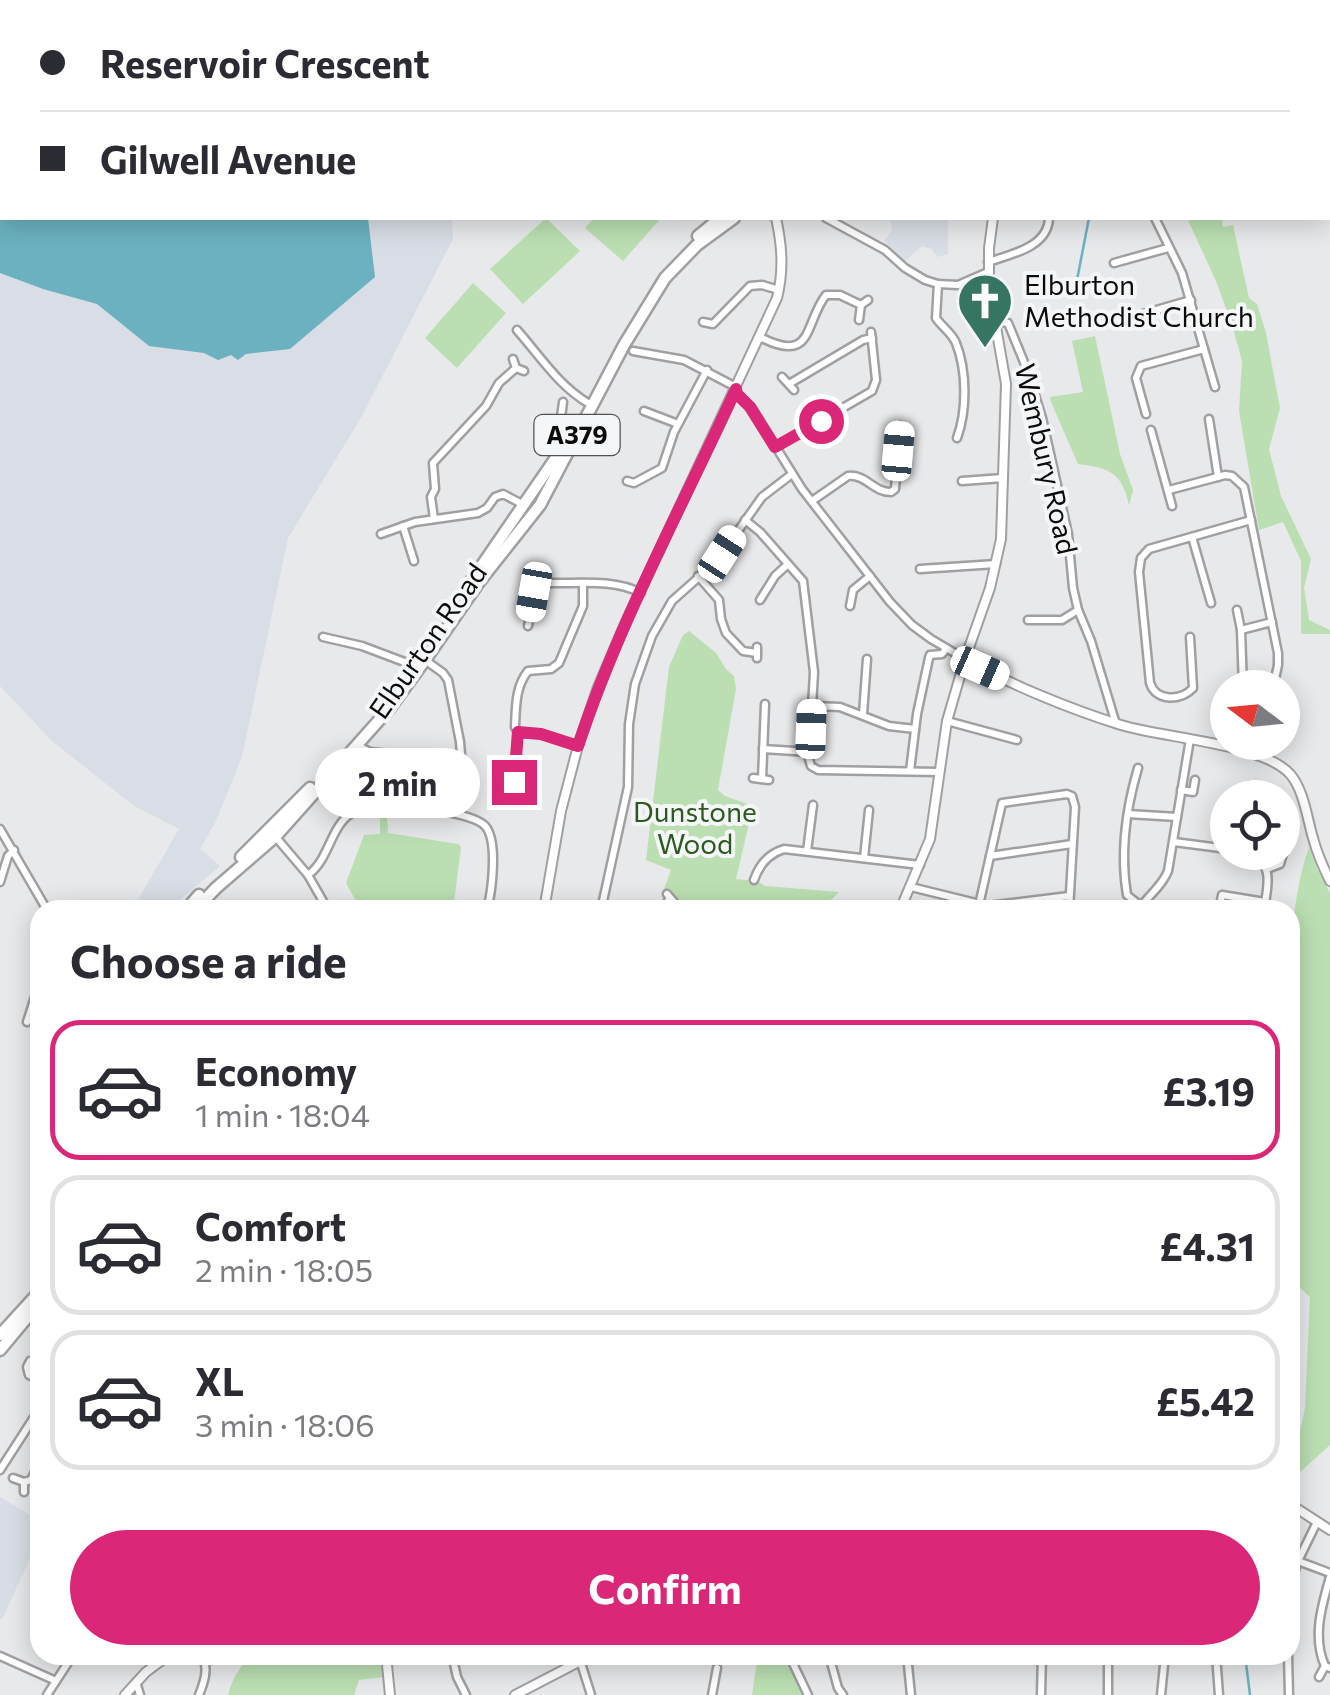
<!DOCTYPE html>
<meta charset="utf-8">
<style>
body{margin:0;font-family:Commissioner,sans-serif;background:#f2f2f3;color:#2b2b33;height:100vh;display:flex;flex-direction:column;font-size:38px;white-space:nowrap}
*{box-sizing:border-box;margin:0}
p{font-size:32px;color:#7c7c81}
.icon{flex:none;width:55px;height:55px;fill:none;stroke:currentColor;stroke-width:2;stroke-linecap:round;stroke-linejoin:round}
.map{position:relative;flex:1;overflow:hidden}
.drawer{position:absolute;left:30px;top:900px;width:1270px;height:765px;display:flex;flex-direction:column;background:#fff;border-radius:30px;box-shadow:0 5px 25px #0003}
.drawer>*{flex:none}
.hud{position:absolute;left:0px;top:0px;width:1330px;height:220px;box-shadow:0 5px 25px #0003;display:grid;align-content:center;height:220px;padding:0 40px;background:#fff}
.needle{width:65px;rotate:286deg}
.buttons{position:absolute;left:1210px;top:670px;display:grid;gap:20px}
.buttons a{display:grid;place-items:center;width:90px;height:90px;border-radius:50%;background:#fff;box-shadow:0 5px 25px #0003;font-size:50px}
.end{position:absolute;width:45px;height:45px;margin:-22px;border:12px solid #db2777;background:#fff;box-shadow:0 0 0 5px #fff}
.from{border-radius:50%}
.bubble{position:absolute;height:70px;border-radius:35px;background:#fff;box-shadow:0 5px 25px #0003;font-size:32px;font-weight:700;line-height:70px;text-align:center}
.car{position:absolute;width:30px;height:60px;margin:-30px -15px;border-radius:12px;box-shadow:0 0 8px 2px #0007;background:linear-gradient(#fff 24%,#345 0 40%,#fff 0 76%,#345 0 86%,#fff 0)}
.hud b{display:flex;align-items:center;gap:35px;height:95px;font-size:38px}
.hud b+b{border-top:2px solid #e1e1e2}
.hud i{width:25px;height:25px;background:#2b2b33}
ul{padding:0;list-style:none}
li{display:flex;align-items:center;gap:30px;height:140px;margin:0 20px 15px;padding:0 20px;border:5px solid #e1e1e2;border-radius:30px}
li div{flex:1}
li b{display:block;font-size:38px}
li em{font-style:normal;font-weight:700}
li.current{border-color:#db2777}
li>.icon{width:90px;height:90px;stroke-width:1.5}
h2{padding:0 40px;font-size:45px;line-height:120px}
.cta{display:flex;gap:20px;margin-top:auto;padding:20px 40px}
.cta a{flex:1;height:115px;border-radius:60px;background:#db2777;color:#fff;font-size:40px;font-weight:700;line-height:115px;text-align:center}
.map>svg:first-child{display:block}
.built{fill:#d9dee6}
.green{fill:#bbdfb2}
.water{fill:#6bb1bf}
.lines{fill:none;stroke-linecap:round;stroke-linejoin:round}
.stream{stroke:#6bb1bf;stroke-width:2.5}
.minor-casing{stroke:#a0a0a2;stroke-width:11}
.tertiary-casing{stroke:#a0a0a2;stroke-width:12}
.primary-casing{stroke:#a0a0a2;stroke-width:15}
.minor{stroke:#fff;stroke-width:6}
.tertiary{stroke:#fff;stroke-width:8}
.primary{stroke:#fff;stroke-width:10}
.route{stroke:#db2777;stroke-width:12}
.labels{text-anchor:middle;stroke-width:8;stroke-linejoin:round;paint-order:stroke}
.shield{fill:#f5f6f7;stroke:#515252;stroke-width:2.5}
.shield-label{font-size:25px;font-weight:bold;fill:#0b0b0c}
.poi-label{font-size:28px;fill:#0b0b0c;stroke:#f5f6f7;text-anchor:start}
.street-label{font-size:28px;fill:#0b0b0c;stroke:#f5f6f7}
.park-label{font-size:28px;fill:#2b5a1e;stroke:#f5f6f7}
</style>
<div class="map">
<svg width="1330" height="1695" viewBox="0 0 1330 1695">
<rect width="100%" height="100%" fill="#e8e9ea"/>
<!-- built -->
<g class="built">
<path d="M 2,84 L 2,218 L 452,218 L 453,239 L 362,416 L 288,538 L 242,757 L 216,821 L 200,849 L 220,866 L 168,910 L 132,910 L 179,829 L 134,806 L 52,741 L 0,686 L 0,85 Z"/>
<path d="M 890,218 L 948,218 L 948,254 L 937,257 L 932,249 L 922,246 L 905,261 L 884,241 L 892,230 Z"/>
<path d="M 0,1497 L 40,1521 L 40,1536 L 2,1620 L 0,1619 Z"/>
</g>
<!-- green -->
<g class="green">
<path d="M 546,218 L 580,251 L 523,304 L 490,269 Z"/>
<path d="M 594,218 L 661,218 L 623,261 L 585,228 Z"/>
<path d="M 1187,218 L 1222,218 L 1223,227 L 1233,225 L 1249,298 L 1257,304 L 1266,333 L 1280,408 L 1269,449 L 1281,496 L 1311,559 L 1304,588 L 1309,620 L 1330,630 L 1330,634 L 1301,634 L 1301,561 L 1283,522 L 1259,530 L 1239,411 L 1242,361 L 1233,328 L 1216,281 Z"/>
<path d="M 473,283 L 506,313 L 457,368 L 425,338 Z"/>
<path d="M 1095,336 L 1120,454 L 1133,490 L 1129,505 C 1122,472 1109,468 1078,464 L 1051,402 L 1050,397 L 1083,392 L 1072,341 Z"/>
<path d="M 689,631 L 716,653 L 726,669 L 734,676 L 736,689 L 718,790 L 725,796 L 753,806 L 736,879 L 757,881 L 765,886 L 839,892 L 832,899 L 809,910 L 681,910 L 674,906 L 670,895 L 664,889 L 671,870 L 646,860 L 669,667 L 683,635 Z"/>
<path d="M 380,814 L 387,814 L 388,833 L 458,844 L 461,847 L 453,910 L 361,910 L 346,883 L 364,835 L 380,834 Z"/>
<path d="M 1309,847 L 1317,869 L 1330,893 L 1330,1445 L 1299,1473 L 1293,1464 L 1305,1408 L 1310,1297 L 1295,1283 L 1290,1283 L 1290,1130 L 1294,1129 L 1294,1118 L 1290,1117 L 1290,1031 L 1293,1030 C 1286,976 1291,899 1309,847 Z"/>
<path d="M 256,1655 L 380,1655 L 383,1677 L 359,1680 L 354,1695 L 228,1695 C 232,1680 241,1661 256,1655 Z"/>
<path d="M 758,1655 L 787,1655 L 805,1695 L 752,1695 Z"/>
</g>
<!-- water -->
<path class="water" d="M 2,132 L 2,218 L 368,218 L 375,277 L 290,349 L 246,354 L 238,360 L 231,355 L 218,360 L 204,353 L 149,346 L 97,304 L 43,289 L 0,273 L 0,134 Z"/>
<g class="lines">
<!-- stream -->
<g class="stream">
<path d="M 1077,280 L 1089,218"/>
<path d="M 1245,1655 L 1250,1695"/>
</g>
<!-- minor casing -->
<g class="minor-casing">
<g id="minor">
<path d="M 684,0 L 685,2"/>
<path d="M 735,0 L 740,2"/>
<path d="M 872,0 L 874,2"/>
<path d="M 947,0 L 948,2"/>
<path d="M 1147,0 L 1147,2"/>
<path d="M 1019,2 L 1019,0"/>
<path d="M 1184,2 L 1188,0"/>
<path d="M 826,218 L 885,250 L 905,268 L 925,280 L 938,284 L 958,285 L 988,272"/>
<path d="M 1155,218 L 1182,273 L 1215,387"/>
<path d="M 988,262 C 1012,254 1048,247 1049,218"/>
<path d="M 1114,263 L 1168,248"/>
<path d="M 938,284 L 936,318 C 942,327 952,333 956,343 C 967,371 967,411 957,438"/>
<path d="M 859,320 L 861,305 L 868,300"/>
<path d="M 1122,320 L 1191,300"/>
<path d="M 995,321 L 1008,323 L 1028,372 L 1042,418 L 1068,534 L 1073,588 L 1078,610 L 1091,641 L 1116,724"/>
<path d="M 703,322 L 713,324 L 750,286 L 762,285 L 779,290"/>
<path d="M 517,330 C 540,356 558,385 588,403"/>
<path d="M 760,337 C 814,365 804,323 826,295 L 840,295 L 861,305"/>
<path d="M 633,351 L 684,360 L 734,386 L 737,394 L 751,407 L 802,489 L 890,602 L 912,625 L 931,639 L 965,659"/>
<path d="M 513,359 L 516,368 L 524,371"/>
<path d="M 782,377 L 794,390"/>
<path d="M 789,384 L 863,340 L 872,338"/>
<path d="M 563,402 L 559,433 L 560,437 L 567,441"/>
<path d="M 644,411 L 678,424"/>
<path d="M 1146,414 L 1136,378 L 1141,366 L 1204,349"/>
<path d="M 1209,419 L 1218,477"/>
<path d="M 1151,430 L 1172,506"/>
<path d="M 775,447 L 872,391 L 876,380 L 871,332"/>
<path d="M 627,481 L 634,483 L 662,468 L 674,432 L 707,370"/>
<path d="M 962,481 L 1003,478"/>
<path d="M 1169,490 L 1225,475 L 1232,476 L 1244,487 L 1278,653 L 1278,665 L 1273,688"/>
<path d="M 812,501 L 848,476 C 866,474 873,492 891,492 L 895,489 L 900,426"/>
<path d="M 434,519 L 431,497 L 435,489 L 433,463 L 486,406 L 499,383 L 516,368"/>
<path d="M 745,520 L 760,532 L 803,581 L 814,672 L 809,759 L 811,766 L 818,770 L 939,772"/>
<path d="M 403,526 L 414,561"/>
<path d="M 381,534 L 415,522 L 478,513 L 487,508 L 495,497 L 503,494 L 522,504"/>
<path d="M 1192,537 L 1211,603"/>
<path d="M 920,569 L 996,564"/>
<path d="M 698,576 L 719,600 L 721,619 L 726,633 L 743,651 L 757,653"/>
<path d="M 760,600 L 775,576 L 788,564"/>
<path d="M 850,606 L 853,590 L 870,576"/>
<path d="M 1237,610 L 1241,630 L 1243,688"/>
<path d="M 1028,620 L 1062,620 L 1078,610"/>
<path d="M 528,626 L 535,592 L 545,583 C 575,584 613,578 641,593"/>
<path d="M 1241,630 L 1272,622"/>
<path d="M 323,637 L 362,646 L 415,666"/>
<path d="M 1190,637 L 1193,688 C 1181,701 1156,702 1150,683 L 1139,572 L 1141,558 L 1149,549 L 1251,520"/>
<path d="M 757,658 L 757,647"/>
<path d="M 425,660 L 443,673 L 448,680 L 460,742 L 462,767"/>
<path d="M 812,706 L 840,707 L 889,726 L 915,729"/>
<path d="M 863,714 L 867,659"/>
<path d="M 947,721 L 1017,740"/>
<path d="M 518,733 L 541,734 L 578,746"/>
<path d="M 358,746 L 370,752 L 429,758"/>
<path d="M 763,749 L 810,752"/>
<path d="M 1250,753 L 1254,742"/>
<path d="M 1138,768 C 1126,809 1120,853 1127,895 L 1141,906"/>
<path d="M 910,771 L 917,714 L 929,658 L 930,655 L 942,654 L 946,649"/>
<path d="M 753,778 L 769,780"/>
<path d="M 762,779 L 765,704"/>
<path d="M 1248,786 L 1246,796 L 1255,798"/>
<path d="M 517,788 L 514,782 L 518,733 L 515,727 C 516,708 515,687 528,671 L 551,669 L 559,663 L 583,606 L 583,584"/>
<path d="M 1181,790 L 1193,792 L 1195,780"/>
<path d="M 1128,814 L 1177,817"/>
<path d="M 0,829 L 47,910"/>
<path d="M 274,835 L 308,875 L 328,910"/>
<path d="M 1174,842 L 1228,849"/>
<path d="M 807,851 L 813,805"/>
<path d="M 1251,852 C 1275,868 1267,886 1264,910"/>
<path d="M 990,856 L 1072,844"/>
<path d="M 864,858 L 869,810"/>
<path d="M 1267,869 L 1280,864 L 1284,851"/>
<path d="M 308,875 C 330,859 330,826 352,813 C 362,806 377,804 389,805 C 408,805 476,813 486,827 C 498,843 492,891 487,910"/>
<path d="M 754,880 C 759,865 768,854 784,849 L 920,865"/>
<path d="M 0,882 L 8,856 L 14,850"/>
<path d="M 911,887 L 988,906 L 1069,896"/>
<path d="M 667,894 L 674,902"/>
<path d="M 979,905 L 1002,803 L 1067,794 L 1072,796 L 1075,807 L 1069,910"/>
<path d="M 601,910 L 628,787 L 629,724 L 635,684 L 652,636 L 672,601 L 716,562 L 762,497 L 792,474"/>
<path d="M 662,910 L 670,898"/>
<path d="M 1139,910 C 1147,896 1162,887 1168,871 L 1190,739"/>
<path d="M 1219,910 L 1222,895 L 1265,902"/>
<path d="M 27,1022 L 40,981"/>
<path d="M 30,1361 L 27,1367 L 29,1375 L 40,1380"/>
<path d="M 0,1470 L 40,1408"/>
<path d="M 13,1478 L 24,1482 L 31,1480 L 40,1461"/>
<path d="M 24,1482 L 24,1492"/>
<path d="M 1298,1561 L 1330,1573"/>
<path d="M 1330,1577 C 1322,1605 1312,1637 1325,1666 L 1330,1668"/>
<path d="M 1290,1585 L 1298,1561 L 1317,1522"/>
<path d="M 40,1591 L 38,1600 L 40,1604"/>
<path d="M 452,1655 L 457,1677 L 466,1695"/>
<path d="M 789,1655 L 808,1695"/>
<path d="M 829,1655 L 838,1688 L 843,1695"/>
<path d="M 907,1655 L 911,1695"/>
<path d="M 1108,1655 L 1108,1695"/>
<path d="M 1216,1655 L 1219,1695"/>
<path d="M 1288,1655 L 1289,1695"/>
<path d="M 0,1656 L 56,1681"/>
<path d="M 580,1660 L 591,1695"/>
<path d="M 1319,1677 L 1325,1666"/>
<path d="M 136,1682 L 140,1695"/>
<path d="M 47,1695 L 73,1655"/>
<path d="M 199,1695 C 205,1680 208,1670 203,1655"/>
<path d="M 712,1695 L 717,1668"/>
<path d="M 1041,1695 L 1042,1655"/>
<path d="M 1161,1695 L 1165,1655"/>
</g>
</g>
<!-- tertiary casing -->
<g class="tertiary-casing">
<g id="tertiary">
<path d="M 442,2 L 443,0"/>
<path d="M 0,64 L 2,64"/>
<path d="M 965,659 C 1011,685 1070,709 1121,725 C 1162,738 1262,743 1290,774 C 1304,790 1307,818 1313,838 C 1317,853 1323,867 1330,881"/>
<path d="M 544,910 L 561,811 L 578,746 L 598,687 L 624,626 L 777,298 C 784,270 782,245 776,218"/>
<path d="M 900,910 L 930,839 L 947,721 L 965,659 L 990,588 L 1001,539 L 1006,384 L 989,287 L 989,248 L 993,218"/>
<path d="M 1290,1504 L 1330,1530"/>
<path d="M 386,1655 L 390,1695"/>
<path d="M 125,1695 L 146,1672 L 169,1655"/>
<path d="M 515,1695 L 592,1655"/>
</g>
</g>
<!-- primary casing -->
<g class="primary-casing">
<g id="primary">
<path d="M 1084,2 L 1085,0"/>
<path d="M 698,236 L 720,218"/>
<path d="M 465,590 L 566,443"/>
<path d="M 241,857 L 310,788"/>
<path d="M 186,910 L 199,895"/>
<path d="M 195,910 L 216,888 L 276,836 L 389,709 L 425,660 L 479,582 L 540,505 L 624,345 L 665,278 L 697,245 L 734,218"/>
<path d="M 0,1335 L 40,1291"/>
<path d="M 0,1350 L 40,1302"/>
</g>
</g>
<!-- minor -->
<use href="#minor" class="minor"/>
<!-- tertiary -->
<use href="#tertiary" class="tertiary"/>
<!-- primary -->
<use href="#primary" class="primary"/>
</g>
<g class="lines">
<!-- route -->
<path class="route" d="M 514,782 L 518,732 L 541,734 L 578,746 C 619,622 682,507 736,389 L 737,394 L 750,407 L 775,447 L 821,421"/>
</g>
<!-- icons -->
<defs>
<g id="church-pin" transform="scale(2.875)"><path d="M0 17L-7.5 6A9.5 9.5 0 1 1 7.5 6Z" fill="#367562" stroke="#f5f6f7"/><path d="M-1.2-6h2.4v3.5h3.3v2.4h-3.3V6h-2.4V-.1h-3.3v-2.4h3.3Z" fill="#fff"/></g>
</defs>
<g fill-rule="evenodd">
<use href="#church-pin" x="985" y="301"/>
</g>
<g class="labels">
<!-- shield labels -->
<rect class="shield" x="534.5" y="415" width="85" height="40" rx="8"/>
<g class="shield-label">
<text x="577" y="444">A379</text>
</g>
<!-- poi labels -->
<g class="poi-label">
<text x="1024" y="295">Elburton<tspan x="1024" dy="32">Methodist Church</tspan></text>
</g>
<!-- street labels -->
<g class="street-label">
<text transform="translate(1046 459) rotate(77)" y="10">Wembury Road</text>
<text transform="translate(428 641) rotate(-55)" y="10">Elburton Road</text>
</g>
<!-- park labels -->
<g class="park-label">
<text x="695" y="822">Dunstone<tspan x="695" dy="32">Wood</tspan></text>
</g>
</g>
</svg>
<div class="buttons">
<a><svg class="needle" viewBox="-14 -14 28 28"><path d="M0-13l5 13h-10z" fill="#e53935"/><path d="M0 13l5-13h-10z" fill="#7c7c81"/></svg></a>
<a><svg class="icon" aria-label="locate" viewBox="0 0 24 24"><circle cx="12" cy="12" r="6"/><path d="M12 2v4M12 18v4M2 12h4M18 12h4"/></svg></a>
</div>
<i class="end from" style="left:821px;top:421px"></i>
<i class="end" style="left:514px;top:782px"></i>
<div class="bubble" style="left:315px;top:748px;width:165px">2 min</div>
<i class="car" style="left:898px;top:451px;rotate:5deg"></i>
<i class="car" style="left:722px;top:554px;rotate:33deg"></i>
<i class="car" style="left:534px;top:592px;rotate:190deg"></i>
<i class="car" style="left:980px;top:668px;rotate:114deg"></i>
<i class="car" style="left:811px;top:729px;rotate:2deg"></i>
<div class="hud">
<b><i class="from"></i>Reservoir Crescent</b>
<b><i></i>Gilwell Avenue</b>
</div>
<section class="drawer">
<h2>Choose a ride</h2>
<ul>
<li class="current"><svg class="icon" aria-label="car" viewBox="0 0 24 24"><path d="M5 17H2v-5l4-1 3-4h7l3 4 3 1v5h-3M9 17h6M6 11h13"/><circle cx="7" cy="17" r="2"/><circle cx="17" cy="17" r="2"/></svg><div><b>Economy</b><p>1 min · 18:04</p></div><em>£3.19</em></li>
<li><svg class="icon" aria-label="car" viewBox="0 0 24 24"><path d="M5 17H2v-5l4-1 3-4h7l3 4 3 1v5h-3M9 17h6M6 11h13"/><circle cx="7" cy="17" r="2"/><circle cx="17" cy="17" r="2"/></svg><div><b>Comfort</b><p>2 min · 18:05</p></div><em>£4.31</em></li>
<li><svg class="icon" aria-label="car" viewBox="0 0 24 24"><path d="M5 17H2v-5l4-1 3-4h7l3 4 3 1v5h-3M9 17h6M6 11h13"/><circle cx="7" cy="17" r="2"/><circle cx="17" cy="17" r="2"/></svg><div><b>XL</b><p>3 min · 18:06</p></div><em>£5.42</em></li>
</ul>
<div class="cta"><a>Confirm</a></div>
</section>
</div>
